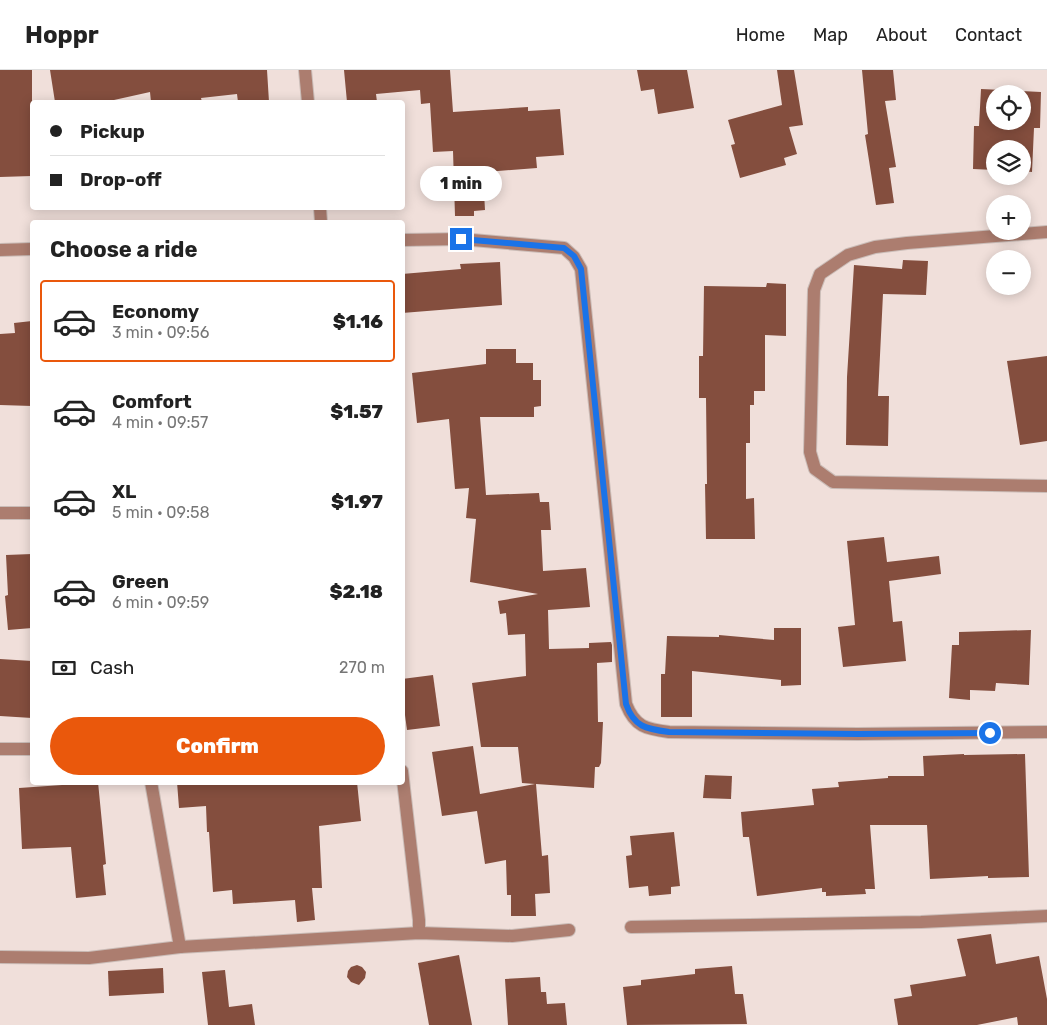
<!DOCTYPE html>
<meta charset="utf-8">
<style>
body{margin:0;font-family:Rubik,sans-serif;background:#f6f6f6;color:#222;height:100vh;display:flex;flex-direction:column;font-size:19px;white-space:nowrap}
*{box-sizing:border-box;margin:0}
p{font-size:16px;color:#767676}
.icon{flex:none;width:28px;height:28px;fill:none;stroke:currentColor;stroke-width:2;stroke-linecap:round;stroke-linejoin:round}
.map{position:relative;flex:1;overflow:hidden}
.drawer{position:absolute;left:30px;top:150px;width:375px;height:565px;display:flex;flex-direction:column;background:#fff;border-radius:5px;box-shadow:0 2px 12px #0003}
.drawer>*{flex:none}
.hud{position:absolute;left:30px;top:30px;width:375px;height:110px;border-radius:5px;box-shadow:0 2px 12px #0003;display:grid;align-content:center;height:110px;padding:0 20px;background:#fff}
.controls{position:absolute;left:986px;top:15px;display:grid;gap:10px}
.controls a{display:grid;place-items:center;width:45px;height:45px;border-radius:50%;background:#fff;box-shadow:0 2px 12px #0003;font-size:25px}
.end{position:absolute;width:22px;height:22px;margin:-11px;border:6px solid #1a73e8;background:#fff;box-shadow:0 0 0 2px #fff}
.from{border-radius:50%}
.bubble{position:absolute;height:35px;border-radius:18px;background:#fff;box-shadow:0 2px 12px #0003;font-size:16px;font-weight:800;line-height:35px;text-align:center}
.hud b{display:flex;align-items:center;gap:18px;height:48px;font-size:19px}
.hud b+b{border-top:1px solid #e0e0e0}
.hud i{width:12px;height:12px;background:#222}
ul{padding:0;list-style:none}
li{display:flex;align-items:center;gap:15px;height:82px;margin:0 10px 8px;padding:0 10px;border:2px solid transparent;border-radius:5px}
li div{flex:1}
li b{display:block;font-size:19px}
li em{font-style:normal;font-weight:800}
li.current{border-color:#ea580c}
li>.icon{width:45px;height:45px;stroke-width:1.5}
h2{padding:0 20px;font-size:22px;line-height:60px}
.pay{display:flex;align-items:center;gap:12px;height:55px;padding:0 20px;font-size:19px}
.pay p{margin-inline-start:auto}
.button{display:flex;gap:10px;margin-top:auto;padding:10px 20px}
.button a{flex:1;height:58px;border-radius:30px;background:#ea580c;color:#fff;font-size:20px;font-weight:800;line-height:58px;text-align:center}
header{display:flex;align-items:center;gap:30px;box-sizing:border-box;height:70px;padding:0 25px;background:#fff;border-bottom:1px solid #e0e0e0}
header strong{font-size:24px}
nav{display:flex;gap:28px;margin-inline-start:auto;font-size:18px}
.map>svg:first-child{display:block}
.building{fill:#844e3e;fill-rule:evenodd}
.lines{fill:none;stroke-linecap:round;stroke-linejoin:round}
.minor-casing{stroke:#cabcb7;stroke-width:14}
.minor{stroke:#ac7d6f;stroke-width:12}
.route{stroke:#1a73e8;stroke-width:6}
</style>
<header>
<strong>Hoppr</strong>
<nav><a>Home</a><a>Map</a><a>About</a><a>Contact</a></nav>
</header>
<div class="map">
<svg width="1047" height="955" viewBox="0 0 1047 955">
<rect width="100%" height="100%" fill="#f0dfda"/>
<!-- building -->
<g class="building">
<path d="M 0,0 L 32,0 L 32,106 L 0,107 Z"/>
<path d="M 50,0 L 267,0 L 269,32 L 238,32 L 237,24 L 201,28 L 202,32 L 151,32 L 150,22 L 105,32 L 55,32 Z"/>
<path d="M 344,0 L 450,0 L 453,42 L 528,37 L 528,41 L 560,39 L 564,85 L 536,87 L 537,98 L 486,102 L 486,105 L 483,105 L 485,140 L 474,141 L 474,146 L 455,146 L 453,81 L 433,82 L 430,33 L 421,34 L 420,20 L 376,24 L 377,32 L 347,32 Z"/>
<path d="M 637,0 L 687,0 L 694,38 L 658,44 L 654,19 L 641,21 Z"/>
<path d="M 777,0 L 794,0 L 803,55 L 789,57 L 797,84 L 784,88 L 786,95 L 740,108 L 731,75 L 735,74 L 728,50 L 782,35 Z"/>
<path d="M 862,0 L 893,0 L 896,30 L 885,31 L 896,97 L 889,98 L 894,133 L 876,135 L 865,65 L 868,64 Z"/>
<path d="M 981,19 L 1041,22 L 1040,58 L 1034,58 L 1032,102 L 1022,101 L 1022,79 L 995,79 L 995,100 L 973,99 L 974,56 L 979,56 ZM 995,24 L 1022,24 L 1022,51 L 995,51 Z"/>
<path d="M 903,190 L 928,191 L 926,225 L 883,224 L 878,326 L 889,326 L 888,376 L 846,375 L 847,307 L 854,195 L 902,199 Z"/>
<path d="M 500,192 L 502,235 L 402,243 L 402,204 L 461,199 L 460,194 Z"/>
<path d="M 767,213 L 786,214 L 786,266 L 765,265 L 765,321 L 754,321 L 754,335 L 750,335 L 750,373 L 746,373 L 746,429 L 754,428 L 755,469 L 706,469 L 705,414 L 707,414 L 706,328 L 699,328 L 699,286 L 703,286 L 704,216 L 766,217 Z"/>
<path d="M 32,251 L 32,336 L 0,335 L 0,264 L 15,263 L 14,253 Z"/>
<path d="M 486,279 L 516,279 L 516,293 L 533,293 L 533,310 L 541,310 L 541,336 L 534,337 L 534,347 L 480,347 L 486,425 L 539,423 L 540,432 L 549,432 L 551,460 L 541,460 L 543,501 L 586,498 L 590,537 L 548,540 L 549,579 L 589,578 L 589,573 L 611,572 L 612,575 L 612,592 L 597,593 L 598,652 L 603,652 L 601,693 L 599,697 L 595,697 L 594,718 L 536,714 L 542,786 L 548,785 L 550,823 L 535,824 L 536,846 L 511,846 L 511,825 L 507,825 L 506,790 L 485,794 L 477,741 L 442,746 L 432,682 L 473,676 L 480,724 L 535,714 L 522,713 L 518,677 L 481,677 L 472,613 L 526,606 L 525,564 L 508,565 L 506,543 L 500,544 L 498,531 L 538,524 L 470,512 L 476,449 L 466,448 L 469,418 L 455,419 L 449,349 L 417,353 L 412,303 L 486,294 Z"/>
<path d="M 1047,286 L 1047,371 L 1020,375 L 1007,291 Z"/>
<path d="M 884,467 L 887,492 L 939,486 L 941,504 L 889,511 L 893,552 L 902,551 L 906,591 L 843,597 L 838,557 L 855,555 L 847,471 Z"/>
<path d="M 32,484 L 32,558 L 8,560 L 5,526 L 8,525 L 6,485 Z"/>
<path d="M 774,558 L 801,558 L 801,615 L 781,616 L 781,610 L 692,601 L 692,647 L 661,647 L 661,604 L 665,604 L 667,566 L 719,567 L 719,565 L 774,570 Z"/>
<path d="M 1031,560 L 1029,615 L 996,613 L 995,621 L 970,620 L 970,630 L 949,628 L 952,575 L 959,575 L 959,562 Z"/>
<path d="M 0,589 L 32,591 L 32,648 L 0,646 Z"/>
<path d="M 433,605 L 440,656 L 407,660 L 402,623 L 402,609 Z"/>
<path d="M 964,684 L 964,685 L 1025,684 L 1029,807 L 988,808 L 988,806 L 930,809 L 927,755 L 870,755 L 875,819 L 865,819 L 866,824 L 826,826 L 826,822 L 822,822 L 822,818 L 757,826 L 749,767 L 743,767 L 741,742 L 814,735 L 812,719 L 839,717 L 838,712 L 888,708 L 888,706 L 924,706 L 923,686 Z"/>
<path d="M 705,705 L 732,706 L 731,729 L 703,728 Z"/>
<path d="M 80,712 L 98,712 L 106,794 L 103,795 L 106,825 L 76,828 L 71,777 L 22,779 L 19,718 L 62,715 Z"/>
<path d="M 177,712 L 357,712 L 361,751 L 319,756 L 322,818 L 312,818 L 315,850 L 297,852 L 295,830 L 233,834 L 232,820 L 213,822 L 209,762 L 207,762 L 206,736 L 179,738 Z"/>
<path d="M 674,762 L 680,816 L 671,817 L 671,824 L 649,826 L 648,816 L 629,818 L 626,786 L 632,785 L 630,766 Z"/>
<path d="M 991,864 L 996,894 L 1039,886 L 1047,929 L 1047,955 L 1018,955 L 1017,947 L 977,955 L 898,955 L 894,929 L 912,926 L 910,915 L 966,906 L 957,869 Z"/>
<path d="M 459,885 L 472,955 L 429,955 L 418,893 Z"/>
<path d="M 357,895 L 362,897 L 366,902 L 365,908 L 359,915 L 351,912 L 347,907 L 348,901 L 351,897 Z"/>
<path d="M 732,896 L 735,924 L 743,924 L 747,954 L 627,955 L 623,917 L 641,915 L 641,910 L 695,904 L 695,899 Z"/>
<path d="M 163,898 L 164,923 L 109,926 L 108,901 Z"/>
<path d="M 225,900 L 229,937 L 252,934 L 255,955 L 208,955 L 202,902 Z"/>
<path d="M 540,907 L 541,922 L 546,922 L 547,934 L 565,933 L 567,955 L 508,955 L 505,909 Z"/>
</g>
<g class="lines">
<!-- minor casing -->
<g class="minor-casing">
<g id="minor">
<path d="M 305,0 L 308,32"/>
<path d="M 320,138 L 321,152"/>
<path d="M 1047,162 L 907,173 L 875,177 L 848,185 L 820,204 L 814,220 L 810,382 L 815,399 L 833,412 L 1047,416"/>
<path d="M 402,170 L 461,169 L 564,178 L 574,187 L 581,199 L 626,634 C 635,657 646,659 669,662 L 858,664 L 1047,662"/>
<path d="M 0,180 L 32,179"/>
<path d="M 0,443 L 32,443"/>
<path d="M 0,679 L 32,679"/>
<path d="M 402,701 L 419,850 L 419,863"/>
<path d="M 151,712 L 180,877"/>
<path d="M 631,857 L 921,852 L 1047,846"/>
<path d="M 0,887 L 89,888 L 180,877 L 419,863 L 512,866 L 569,860"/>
</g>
</g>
<!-- minor -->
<use href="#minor" class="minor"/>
</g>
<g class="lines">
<!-- route -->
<path class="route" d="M 461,169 L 564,178 L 574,186 L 581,199 L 626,634 C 634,657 646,659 669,662 L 858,664 L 990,663"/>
</g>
</svg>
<div class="controls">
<a><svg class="icon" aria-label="locate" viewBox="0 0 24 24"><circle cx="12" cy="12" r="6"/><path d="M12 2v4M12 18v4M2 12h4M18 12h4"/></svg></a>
<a><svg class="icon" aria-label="layers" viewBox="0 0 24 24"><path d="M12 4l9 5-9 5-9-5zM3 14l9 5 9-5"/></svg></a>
<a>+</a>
<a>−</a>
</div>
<i class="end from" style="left:990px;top:663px"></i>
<i class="end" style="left:461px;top:169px"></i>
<div class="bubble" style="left:420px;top:96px;width:82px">1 min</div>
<div class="hud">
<b><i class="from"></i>Pickup</b>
<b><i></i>Drop-off</b>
</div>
<section class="drawer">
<h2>Choose a ride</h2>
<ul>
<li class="current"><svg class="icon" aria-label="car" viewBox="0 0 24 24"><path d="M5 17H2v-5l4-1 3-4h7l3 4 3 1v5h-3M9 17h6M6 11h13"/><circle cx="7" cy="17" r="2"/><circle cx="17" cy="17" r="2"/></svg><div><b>Economy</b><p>3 min · 09:56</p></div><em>$1.16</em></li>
<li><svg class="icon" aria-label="car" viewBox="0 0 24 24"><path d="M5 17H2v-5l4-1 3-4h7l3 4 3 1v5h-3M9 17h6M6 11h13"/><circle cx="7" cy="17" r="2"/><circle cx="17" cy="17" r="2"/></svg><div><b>Comfort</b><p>4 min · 09:57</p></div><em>$1.57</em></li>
<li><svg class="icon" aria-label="car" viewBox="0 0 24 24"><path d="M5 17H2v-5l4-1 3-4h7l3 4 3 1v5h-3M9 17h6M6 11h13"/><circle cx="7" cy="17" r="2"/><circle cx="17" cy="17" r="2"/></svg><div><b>XL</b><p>5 min · 09:58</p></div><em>$1.97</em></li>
<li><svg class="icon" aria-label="car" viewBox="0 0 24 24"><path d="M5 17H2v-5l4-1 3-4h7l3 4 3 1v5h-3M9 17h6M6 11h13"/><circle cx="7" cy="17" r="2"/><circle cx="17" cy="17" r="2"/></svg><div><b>Green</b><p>6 min · 09:59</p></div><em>$2.18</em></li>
</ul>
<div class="pay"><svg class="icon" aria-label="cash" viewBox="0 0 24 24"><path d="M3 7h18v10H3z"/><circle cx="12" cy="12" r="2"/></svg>Cash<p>270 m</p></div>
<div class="button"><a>Confirm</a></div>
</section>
</div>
